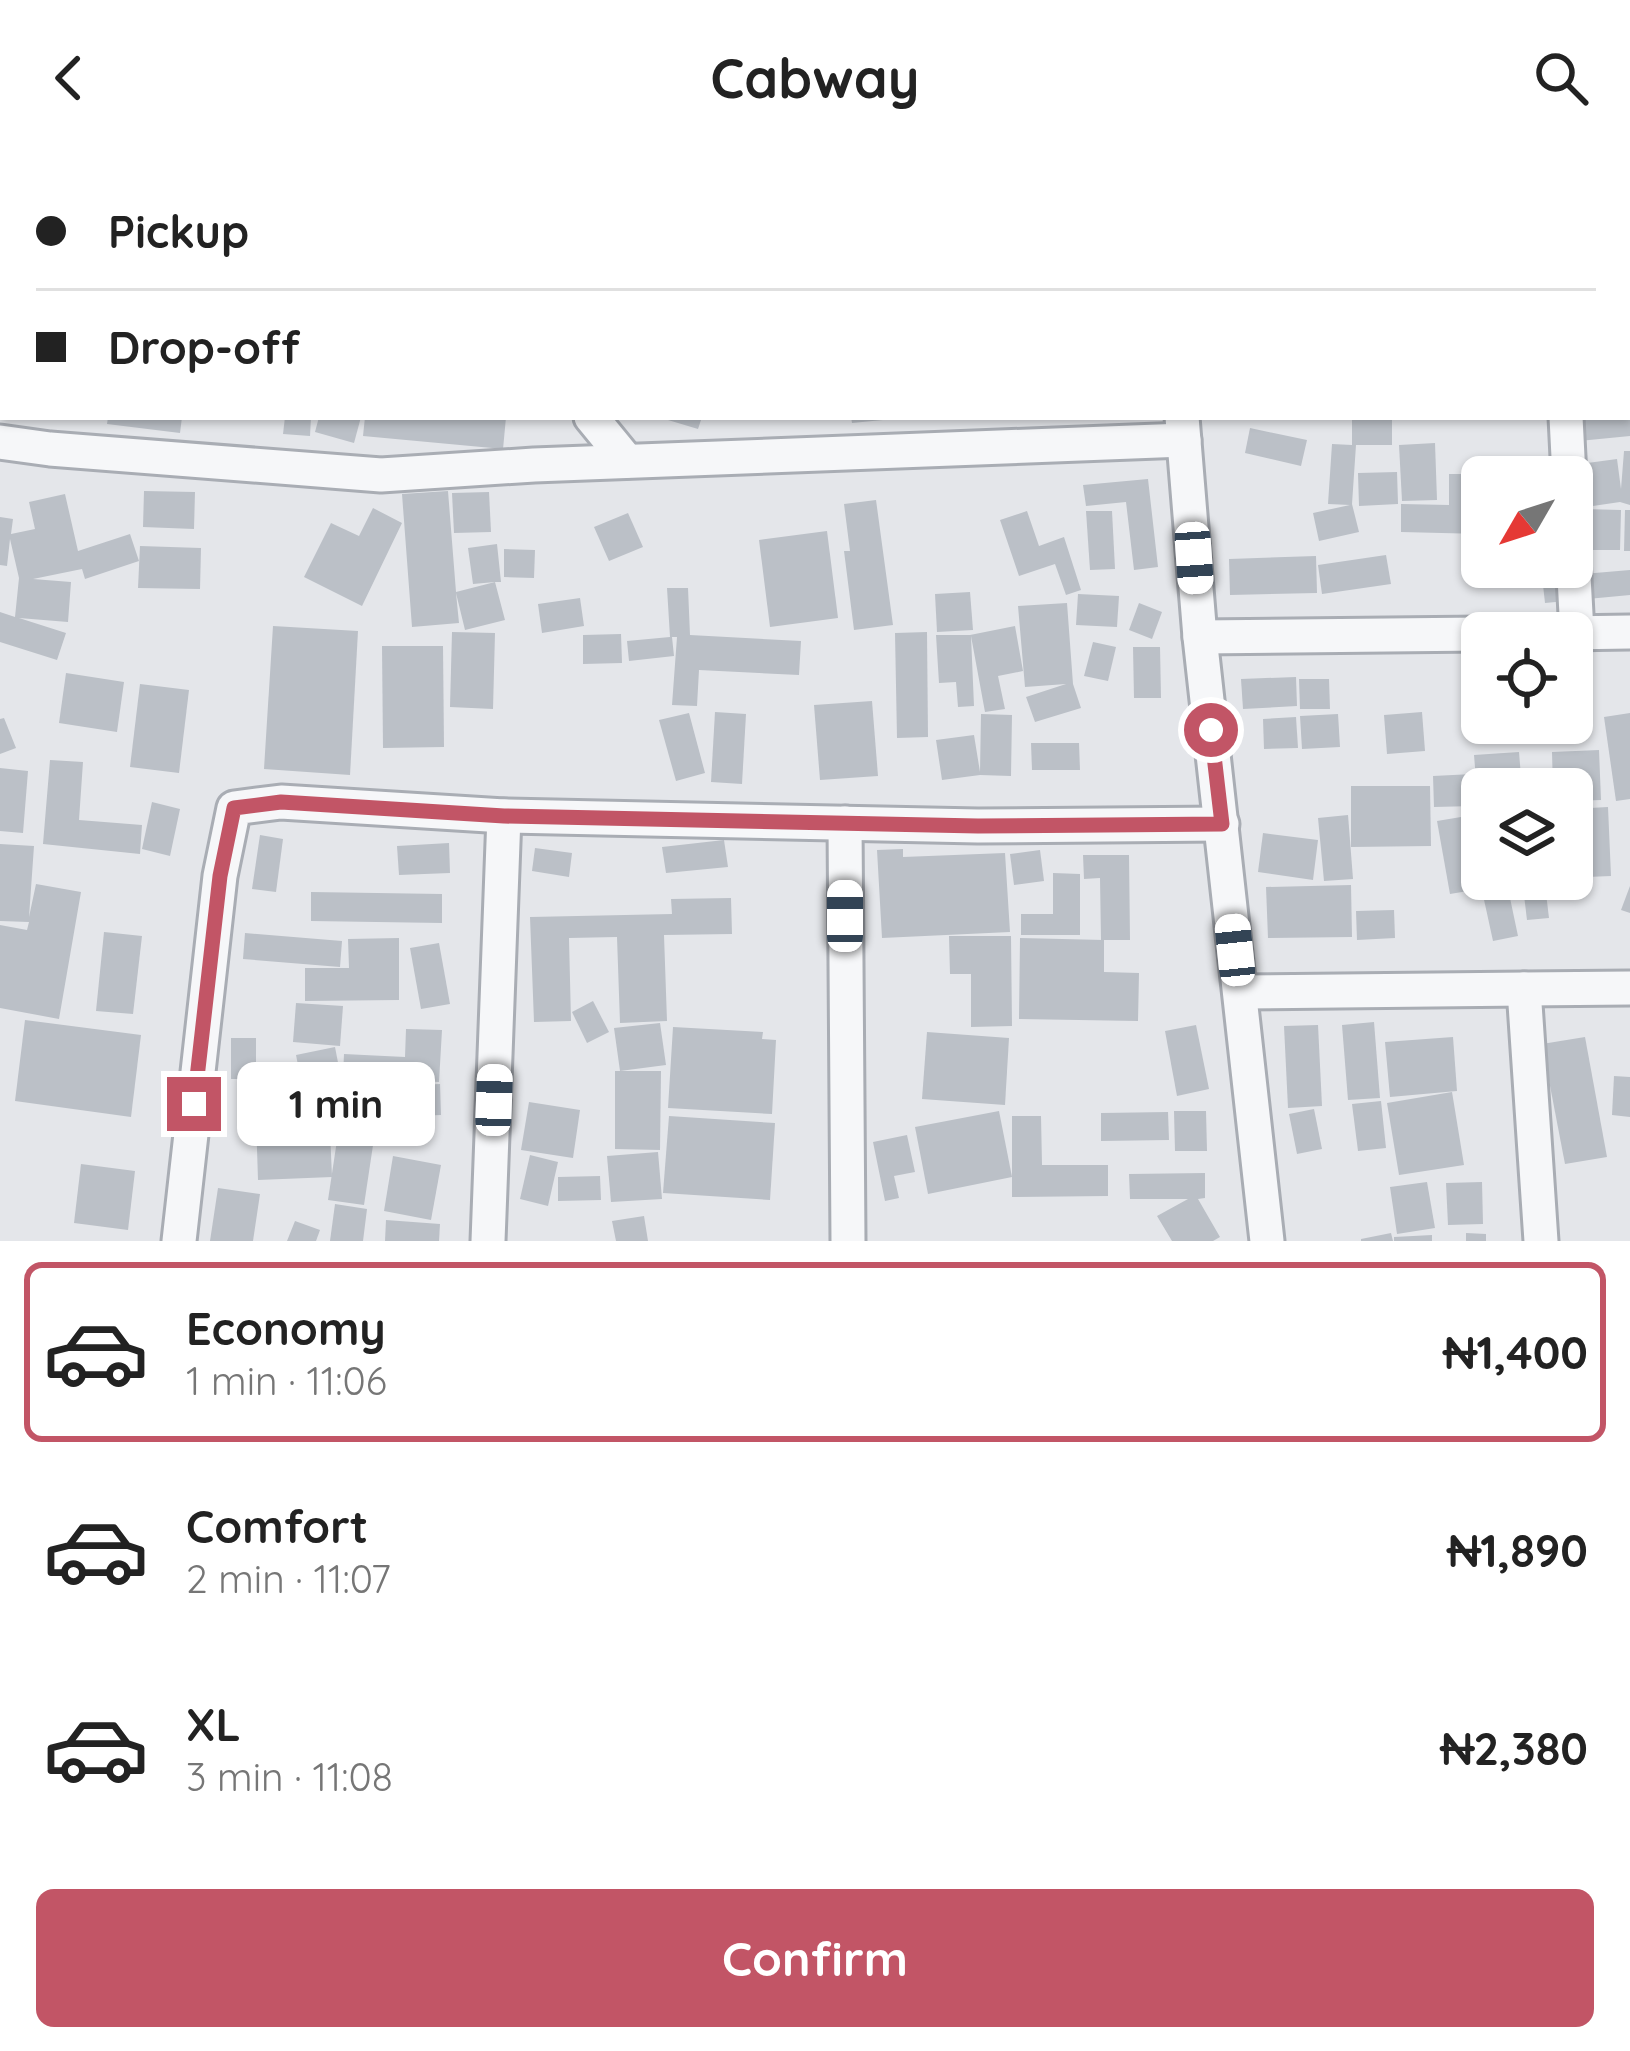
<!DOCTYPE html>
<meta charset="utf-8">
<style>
body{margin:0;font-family:Quicksand,sans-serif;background:#f6f6f6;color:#222;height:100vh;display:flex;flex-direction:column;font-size:45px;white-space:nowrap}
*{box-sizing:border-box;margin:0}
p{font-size:39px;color:#767676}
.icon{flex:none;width:66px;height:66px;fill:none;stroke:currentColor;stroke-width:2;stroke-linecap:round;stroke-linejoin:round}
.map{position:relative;height:1085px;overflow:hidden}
.sheet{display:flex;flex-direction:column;background:#fff;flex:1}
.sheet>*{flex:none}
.top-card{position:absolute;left:0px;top:0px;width:1632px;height:264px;box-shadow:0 3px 9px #0004;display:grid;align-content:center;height:264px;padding:0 36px;background:#fff}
.needle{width:78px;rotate:231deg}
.buttons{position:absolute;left:1461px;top:300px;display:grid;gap:24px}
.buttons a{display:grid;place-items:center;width:132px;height:132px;border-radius:18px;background:#fff;box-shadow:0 3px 9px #0004;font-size:60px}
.end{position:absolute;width:54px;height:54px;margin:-27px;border:15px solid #c25566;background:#fff;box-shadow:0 0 0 6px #fff}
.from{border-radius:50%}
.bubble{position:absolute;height:84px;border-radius:18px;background:#fff;box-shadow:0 3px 9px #0004;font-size:39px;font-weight:700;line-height:84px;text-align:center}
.car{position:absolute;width:36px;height:72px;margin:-36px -18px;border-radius:15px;box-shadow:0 0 9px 3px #0007;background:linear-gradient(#fff 24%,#345 0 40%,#fff 0 76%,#345 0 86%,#fff 0)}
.top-card b{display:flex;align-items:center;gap:42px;height:114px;font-size:45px}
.top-card b+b{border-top:3px solid #e0e0e0}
.top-card i{width:30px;height:30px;background:#222}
ul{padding:21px 0 0;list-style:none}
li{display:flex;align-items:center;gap:36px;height:180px;margin:0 24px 18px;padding:0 12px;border:6px solid transparent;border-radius:18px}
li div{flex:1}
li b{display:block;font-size:45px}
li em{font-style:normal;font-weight:700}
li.active{border-color:#c25566}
li>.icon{width:108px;height:108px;stroke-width:1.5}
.action{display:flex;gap:24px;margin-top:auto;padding:24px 36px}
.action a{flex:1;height:138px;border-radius:18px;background:#c25566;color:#fff;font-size:48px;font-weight:700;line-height:138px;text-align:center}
header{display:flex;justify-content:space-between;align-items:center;height:156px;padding:0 36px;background:#fff;font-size:54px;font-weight:700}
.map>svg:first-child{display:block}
.building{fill:#bbc0c7}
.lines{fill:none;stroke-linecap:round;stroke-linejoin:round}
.minor-casing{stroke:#a9adb4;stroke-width:39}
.minor{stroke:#f6f7f9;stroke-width:33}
.route{stroke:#c25566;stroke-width:15}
</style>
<header><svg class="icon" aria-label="back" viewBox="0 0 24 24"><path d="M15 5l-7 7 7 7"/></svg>Cabway<svg class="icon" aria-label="search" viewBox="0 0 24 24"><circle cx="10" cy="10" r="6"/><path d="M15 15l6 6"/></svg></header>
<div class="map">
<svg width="1630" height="1085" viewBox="0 0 1630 1085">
<rect width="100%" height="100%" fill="#e4e6ea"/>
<!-- building -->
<g class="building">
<path d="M 108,261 L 182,261 L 180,277 L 107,268 Z"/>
<path d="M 285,261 L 311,261 L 310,280 L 283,278 Z"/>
<path d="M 319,261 L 361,261 L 354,287 L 315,276 Z"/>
<path d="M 365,261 L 506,261 L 503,293 L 363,280 Z"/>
<path d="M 658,261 L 702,261 L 698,273 Z"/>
<path d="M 851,261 L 883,261 L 883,264 L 852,267 Z"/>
<path d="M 1577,261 L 1630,261 L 1630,280 L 1579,285 Z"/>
<path d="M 1352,262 L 1392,262 L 1392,289 L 1356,289 L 1352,348 L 1359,376 L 1319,385 L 1313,357 L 1350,349 L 1328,348 L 1332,288 L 1352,289 Z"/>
<path d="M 1250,272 L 1307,284 L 1301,310 L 1245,297 Z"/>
<path d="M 1435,287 L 1437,344 L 1402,345 L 1399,289 Z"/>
<path d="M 1624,295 L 1630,295 L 1630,349 L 1620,346 L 1586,351 L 1580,308 L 1617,303 L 1621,333 Z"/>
<path d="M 1397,316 L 1398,348 L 1359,350 L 1358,317 Z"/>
<path d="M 1449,318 L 1482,318 L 1482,378 L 1401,376 L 1401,348 L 1449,349 Z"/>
<path d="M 1148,323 L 1158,411 L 1134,414 L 1126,346 L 1086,350 L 1083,329 Z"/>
<path d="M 144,335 L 195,336 L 194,373 L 143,371 Z"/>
<path d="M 448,335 L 456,436 L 495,426 L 473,428 L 468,392 L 497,388 L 501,426 L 495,426 L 505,464 L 465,474 L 456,437 L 459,467 L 412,471 L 402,338 Z"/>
<path d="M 489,336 L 491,376 L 454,377 L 452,337 Z"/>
<path d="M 65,338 L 78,395 L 130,378 L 139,405 L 85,423 L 82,413 L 33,423 L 71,426 L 68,466 L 19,462 L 66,477 L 57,504 L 0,486 L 0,456 L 15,461 L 19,422 L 10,383 L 7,410 L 0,409 L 0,361 L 13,363 L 11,378 L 35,373 L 29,346 Z"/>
<path d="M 876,344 L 893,469 L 854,474 L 844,395 L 850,395 L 844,348 Z"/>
<path d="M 1577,349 L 1583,418 L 1630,414 L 1630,439 L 1545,447 L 1541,411 L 1572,411 L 1572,350 Z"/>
<path d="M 373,352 L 402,367 L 362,450 L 304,421 L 331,367 L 359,380 Z"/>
<path d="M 1584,353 L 1621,354 L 1620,394 L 1584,394 Z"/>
<path d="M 1625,354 L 1630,354 L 1630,395 L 1624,395 Z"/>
<path d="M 1027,355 L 1039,390 L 1064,381 L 1081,434 L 1066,439 L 1055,408 L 1019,420 L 1000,364 Z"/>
<path d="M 1086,355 L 1112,355 L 1115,413 L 1090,414 Z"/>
<path d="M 628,357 L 643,391 L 609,405 L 594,371 Z"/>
<path d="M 827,375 L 838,462 L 770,471 L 759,384 Z"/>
<path d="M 140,390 L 201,392 L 200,433 L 138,432 Z"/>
<path d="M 504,393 L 535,394 L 534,422 L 504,421 Z"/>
<path d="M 1386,399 L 1391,428 L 1322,438 L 1318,409 Z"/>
<path d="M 1316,400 L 1317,437 L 1230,439 L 1229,403 Z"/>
<path d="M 667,432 L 688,432 L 690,479 L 801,485 L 799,519 L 699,514 L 697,550 L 672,549 L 677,481 L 672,481 L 674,500 L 629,505 L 627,485 L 670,481 Z"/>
<path d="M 970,436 L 973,474 L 937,476 L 935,438 Z"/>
<path d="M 1078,438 L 1119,440 L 1117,471 L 1076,469 Z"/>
<path d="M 580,442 L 584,470 L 542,477 L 538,448 Z"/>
<path d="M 1067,447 L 1073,528 L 1081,552 L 1035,566 L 1026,541 L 1066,528 L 1025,531 L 1018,450 Z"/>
<path d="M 1139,447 L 1162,456 L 1152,483 L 1129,474 Z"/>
<path d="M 273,470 L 358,475 L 350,619 L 264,613 Z"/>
<path d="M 1015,470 L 1023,515 L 998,520 L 1005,553 L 985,556 L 971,480 L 974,550 L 958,551 L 956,526 L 939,527 L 936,479 L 970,479 Z"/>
<path d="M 452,476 L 495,477 L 493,553 L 450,551 Z"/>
<path d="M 927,476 L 928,581 L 897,582 L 895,477 Z"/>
<path d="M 621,478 L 622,507 L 583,508 L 583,479 Z"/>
<path d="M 1093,486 L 1116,491 L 1108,525 L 1084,520 Z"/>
<path d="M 382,490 L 443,490 L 444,591 L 383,592 Z"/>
<path d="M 1133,491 L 1160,491 L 1161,542 L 1134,542 Z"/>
<path d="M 66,517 L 124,526 L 117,576 L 59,567 Z"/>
<path d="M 1296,521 L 1297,550 L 1243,553 L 1241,523 Z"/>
<path d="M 1299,523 L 1329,523 L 1330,553 L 1300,553 Z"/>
<path d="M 1482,525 L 1482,566 L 1466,568 L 1462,527 Z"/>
<path d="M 140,528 L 189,534 L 179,617 L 130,611 Z"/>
<path d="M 872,545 L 878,620 L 820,624 L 814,549 Z"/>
<path d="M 715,556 L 746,558 L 742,628 L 711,626 Z"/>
<path d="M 1422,556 L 1425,595 L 1387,598 L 1384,559 Z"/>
<path d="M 689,557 L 705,617 L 676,625 L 659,564 Z"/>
<path d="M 1630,557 L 1630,643 L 1616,645 L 1604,561 Z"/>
<path d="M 981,558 L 1012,559 L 1011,620 L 980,619 L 942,624 L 936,584 L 974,579 L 980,616 Z"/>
<path d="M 1338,558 L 1340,591 L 1302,593 L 1300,560 Z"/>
<path d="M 1296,561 L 1298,592 L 1264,593 L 1263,563 Z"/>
<path d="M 4,562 L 16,592 L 0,598 L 0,563 Z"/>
<path d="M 1031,587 L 1079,587 L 1080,614 L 1032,614 Z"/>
<path d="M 1599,594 L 1601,644 L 1572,645 L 1572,633 L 1553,633 L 1552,596 Z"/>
<path d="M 1519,596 L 1522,633 L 1482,633 L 1482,648 L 1478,648 L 1474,599 Z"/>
<path d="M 50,604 L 83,606 L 79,664 L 142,669 L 140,698 L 43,688 Z"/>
<path d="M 0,612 L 28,615 L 23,677 L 0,675 Z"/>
<path d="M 1473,618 L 1474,650 L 1434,651 L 1433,620 Z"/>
<path d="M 1351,630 L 1430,630 L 1431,690 L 1351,691 Z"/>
<path d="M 152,646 L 180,653 L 170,700 L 142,693 Z"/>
<path d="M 1608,651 L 1611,720 L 1587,721 L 1586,699 L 1572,699 L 1572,653 Z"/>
<path d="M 1348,659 L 1353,723 L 1324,725 L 1318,662 Z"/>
<path d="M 1461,661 L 1474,734 L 1450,738 L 1437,665 Z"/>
<path d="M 1263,677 L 1318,684 L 1313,724 L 1258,716 Z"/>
<path d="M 260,679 L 283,683 L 276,736 L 252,733 Z"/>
<path d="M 724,684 L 728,711 L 666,717 L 662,691 Z"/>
<path d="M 449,687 L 450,717 L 399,719 L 397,690 Z"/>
<path d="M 0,688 L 34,690 L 29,761 L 36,728 L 81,736 L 59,863 L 0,852 L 0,769 L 27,774 L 29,766 L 0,765 Z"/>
<path d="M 535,692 L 572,697 L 569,721 L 532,715 Z"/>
<path d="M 903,693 L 903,701 L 1005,697 L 1010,776 L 882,782 L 877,694 Z"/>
<path d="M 1040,694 L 1044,725 L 1014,729 L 1010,698 Z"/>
<path d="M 1083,699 L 1129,699 L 1130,784 L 1101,784 L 1100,722 L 1084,723 Z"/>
<path d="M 1482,705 L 1482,723 L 1506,723 L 1518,780 L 1493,785 L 1476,707 Z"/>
<path d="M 1053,717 L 1080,718 L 1080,779 L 1021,779 L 1021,758 L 1053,758 Z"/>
<path d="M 1351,729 L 1352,781 L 1268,782 L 1266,731 Z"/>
<path d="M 1545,729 L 1549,762 L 1527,764 L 1523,731 Z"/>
<path d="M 1630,730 L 1630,757 L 1621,754 Z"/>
<path d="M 311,736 L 442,738 L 442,767 L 311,765 Z"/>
<path d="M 731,742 L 732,778 L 664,779 L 667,865 L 620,867 L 617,781 L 569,782 L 571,865 L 534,866 L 530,761 L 672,758 L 671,743 Z"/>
<path d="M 1394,754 L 1395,782 L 1357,784 L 1356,755 Z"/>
<path d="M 104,776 L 142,780 L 133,858 L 96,855 Z"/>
<path d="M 245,777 L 342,785 L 340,811 L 243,803 Z"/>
<path d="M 949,780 L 1011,780 L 1012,870 L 971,871 L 971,818 L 950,818 Z"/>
<path d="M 399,782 L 399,844 L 305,845 L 305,812 L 349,812 L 348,783 Z"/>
<path d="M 1020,782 L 1104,784 L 1104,816 L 1139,817 L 1138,865 L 1019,863 Z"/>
<path d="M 439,787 L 450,848 L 421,853 L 410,792 Z"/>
<path d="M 593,845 L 609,876 L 587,887 L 572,856 Z"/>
<path d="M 296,847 L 343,850 L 340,890 L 293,886 Z"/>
<path d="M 25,864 L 141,879 L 131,961 L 15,945 Z"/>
<path d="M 1374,866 L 1380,942 L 1348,944 L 1342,869 Z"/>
<path d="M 660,867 L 666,909 L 620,915 L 614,872 Z"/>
<path d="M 1196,869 L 1209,933 L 1177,940 L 1165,875 Z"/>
<path d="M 1318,869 L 1322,950 L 1288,952 L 1284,870 Z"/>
<path d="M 673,871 L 763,876 L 762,883 L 776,884 L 772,958 L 668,952 Z"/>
<path d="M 406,873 L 442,874 L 439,926 L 343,920 L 344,898 L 405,901 Z"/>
<path d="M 927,876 L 1009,882 L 1005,949 L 922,943 Z"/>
<path d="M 1453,881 L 1457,935 L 1390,941 L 1385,886 Z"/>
<path d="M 1585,881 L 1607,1001 L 1565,1008 L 1542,888 Z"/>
<rect x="231" y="882" width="25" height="41"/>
<path d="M 335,891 L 341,922 L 308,929 L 328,929 L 332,1021 L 258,1024 L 255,931 L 302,929 L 296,899 Z"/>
<path d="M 615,915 L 661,915 L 660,994 L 615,993 Z"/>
<path d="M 1614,920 L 1630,921 L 1630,961 L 1612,959 Z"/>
<path d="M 338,927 L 382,931 L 380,972 L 335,969 Z"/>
<path d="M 440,928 L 441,959 L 390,961 L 389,930 Z"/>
<path d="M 1452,936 L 1464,1009 L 1399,1019 L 1387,947 Z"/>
<path d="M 1381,945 L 1386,992 L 1358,995 L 1352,948 Z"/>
<path d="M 529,946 L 580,954 L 573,1002 L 521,994 Z"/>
<path d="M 1314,953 L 1322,993 L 1297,998 L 1289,958 Z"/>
<path d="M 999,955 L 1012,1021 L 928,1038 L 915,971 Z"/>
<path d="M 1174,955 L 1206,955 L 1207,995 L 1175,995 Z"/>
<path d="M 1168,956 L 1169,984 L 1101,985 L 1101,957 Z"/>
<path d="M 669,960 L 775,967 L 770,1044 L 663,1037 Z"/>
<path d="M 1012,960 L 1041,960 L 1042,1009 L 1108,1009 L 1108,1040 L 1012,1041 Z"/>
<path d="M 339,971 L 375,976 L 364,1049 L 328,1044 Z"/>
<path d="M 907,979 L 915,1016 L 894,1020 L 899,1042 L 885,1045 L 873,986 Z"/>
<path d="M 658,996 L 662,1043 L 611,1046 L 607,1000 Z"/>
<path d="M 530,999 L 558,1006 L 548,1050 L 520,1043 Z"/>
<path d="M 393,1000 L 441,1009 L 431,1064 L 384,1055 Z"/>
<path d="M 81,1008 L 135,1015 L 128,1074 L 74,1067 Z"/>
<path d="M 1205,1017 L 1205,1042 L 1198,1043 L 1220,1081 L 1213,1085 L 1172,1085 L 1157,1060 L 1188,1043 L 1130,1043 L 1129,1018 Z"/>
<path d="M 600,1020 L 601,1044 L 558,1045 L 558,1021 Z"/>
<path d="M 1427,1026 L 1435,1072 L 1397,1078 L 1390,1031 Z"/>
<path d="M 1482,1026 L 1483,1068 L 1448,1069 L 1446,1027 Z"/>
<path d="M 218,1032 L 260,1038 L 253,1085 L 210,1085 Z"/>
<path d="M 335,1048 L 367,1053 L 363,1085 L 330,1085 Z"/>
<path d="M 644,1060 L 648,1085 L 616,1085 L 612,1065 Z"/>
<path d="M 386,1064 L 440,1068 L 439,1085 L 385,1085 Z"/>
<path d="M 295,1065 L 320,1074 L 316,1085 L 287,1085 Z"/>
<path d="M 1391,1077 L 1393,1085 L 1361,1085 L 1361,1083 Z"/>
<path d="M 1466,1077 L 1486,1078 L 1486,1085 L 1466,1085 Z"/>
<path d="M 1432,1079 L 1432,1085 L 1394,1085 L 1394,1081 Z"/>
</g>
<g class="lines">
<!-- minor casing -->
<g class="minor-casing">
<g id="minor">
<path d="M 108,0 L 117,3"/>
<path d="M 1160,0 L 1160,3"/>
<path d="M 1629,218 L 1630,218"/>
<path d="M 591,261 L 627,305"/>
<path d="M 1182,261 L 1200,481 L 1267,1085"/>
<path d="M 1566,261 L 1569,321"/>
<path d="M 0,286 L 50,293 L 381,319 L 534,309 L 1184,284"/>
<path d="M 1572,383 L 1577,477"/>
<path d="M 1565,477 L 1630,476"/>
<path d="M 1200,481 L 1482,478"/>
<path d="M 845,667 L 848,1085"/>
<path d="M 1524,833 L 1541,1085"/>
<path d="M 1240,836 L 1630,832"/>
<path d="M 179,1085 L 220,720 L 234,652 L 281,646 L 504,660 L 978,670 L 1222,668"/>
<path d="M 488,1085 L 504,660"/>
</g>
</g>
<!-- minor -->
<use href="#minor" class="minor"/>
</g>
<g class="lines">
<!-- route -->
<path class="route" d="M 194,948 L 220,720 L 234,652 L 281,646 L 504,660 L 978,670 L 1222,668 L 1211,574"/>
</g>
</svg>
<div class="buttons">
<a><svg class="needle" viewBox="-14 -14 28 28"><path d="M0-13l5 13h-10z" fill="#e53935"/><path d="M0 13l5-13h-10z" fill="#767676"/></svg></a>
<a><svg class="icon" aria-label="locate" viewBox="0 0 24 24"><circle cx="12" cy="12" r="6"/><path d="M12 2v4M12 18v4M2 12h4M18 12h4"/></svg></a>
<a><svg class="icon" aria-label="layers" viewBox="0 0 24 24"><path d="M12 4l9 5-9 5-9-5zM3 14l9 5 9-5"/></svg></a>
</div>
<i class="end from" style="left:1211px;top:574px"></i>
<i class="end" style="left:194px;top:948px"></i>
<div class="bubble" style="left:237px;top:906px;width:198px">1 min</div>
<i class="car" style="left:1194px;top:402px;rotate:176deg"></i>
<i class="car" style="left:845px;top:760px;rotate:0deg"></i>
<i class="car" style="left:1235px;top:794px;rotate:354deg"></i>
<i class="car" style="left:494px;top:944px;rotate:2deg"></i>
<div class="top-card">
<b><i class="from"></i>Pickup</b>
<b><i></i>Drop-off</b>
</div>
</div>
<section class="sheet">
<ul>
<li class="active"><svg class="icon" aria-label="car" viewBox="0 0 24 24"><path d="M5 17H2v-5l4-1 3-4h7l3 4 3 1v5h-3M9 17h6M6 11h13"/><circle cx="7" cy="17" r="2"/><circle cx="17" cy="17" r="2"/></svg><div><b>Economy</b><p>1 min · 11:06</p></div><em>₦1,400</em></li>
<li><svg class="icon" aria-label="car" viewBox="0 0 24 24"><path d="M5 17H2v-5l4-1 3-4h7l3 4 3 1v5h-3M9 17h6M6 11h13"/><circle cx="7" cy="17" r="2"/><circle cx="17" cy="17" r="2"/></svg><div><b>Comfort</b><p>2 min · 11:07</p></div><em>₦1,890</em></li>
<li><svg class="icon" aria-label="car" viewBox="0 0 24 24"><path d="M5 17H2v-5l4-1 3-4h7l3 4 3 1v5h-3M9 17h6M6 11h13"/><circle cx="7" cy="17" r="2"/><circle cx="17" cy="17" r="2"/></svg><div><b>XL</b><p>3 min · 11:08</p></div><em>₦2,380</em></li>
</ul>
<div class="action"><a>Confirm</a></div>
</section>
